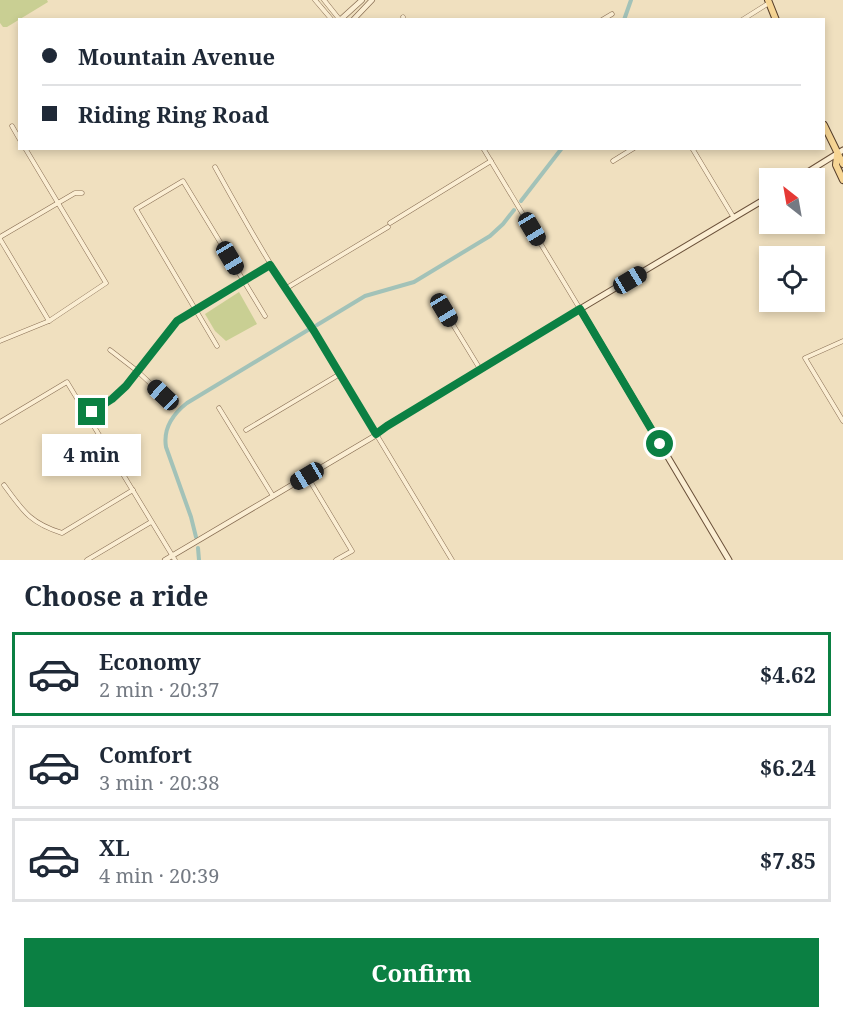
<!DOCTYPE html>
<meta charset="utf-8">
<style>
body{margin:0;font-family:"Noto Serif",serif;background:#f6f6f7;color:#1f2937;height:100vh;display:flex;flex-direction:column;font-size:22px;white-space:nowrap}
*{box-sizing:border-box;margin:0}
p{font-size:20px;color:#747a83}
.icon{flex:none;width:33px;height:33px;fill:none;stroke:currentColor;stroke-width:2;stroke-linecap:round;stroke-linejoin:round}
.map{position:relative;height:560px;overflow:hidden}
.drawer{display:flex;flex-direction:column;background:#fff;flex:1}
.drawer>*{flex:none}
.top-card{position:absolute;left:18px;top:18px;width:807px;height:132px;border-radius:0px;box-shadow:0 3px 9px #0003;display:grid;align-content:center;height:132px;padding:0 24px;background:#fff}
.needle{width:39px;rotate:329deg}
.buttons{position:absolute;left:759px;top:168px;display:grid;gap:12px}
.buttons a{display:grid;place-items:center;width:66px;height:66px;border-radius:0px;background:#fff;box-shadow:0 3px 9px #0003;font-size:30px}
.end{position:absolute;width:27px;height:27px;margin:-14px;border:8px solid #0b8043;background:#fff;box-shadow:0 0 0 3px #fff}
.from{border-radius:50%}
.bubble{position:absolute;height:42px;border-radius:0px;background:#fff;box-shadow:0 3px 9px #0003;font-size:20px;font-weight:700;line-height:42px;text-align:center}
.car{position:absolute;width:18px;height:36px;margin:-18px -9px;border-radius:8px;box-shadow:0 0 4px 2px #0007;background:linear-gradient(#222 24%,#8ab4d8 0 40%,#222 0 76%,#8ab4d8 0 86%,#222 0)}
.top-card b{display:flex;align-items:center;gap:21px;height:57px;font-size:22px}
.top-card b+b{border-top:2px solid #e0e1e3}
.top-card i{width:15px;height:15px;background:#1f2937}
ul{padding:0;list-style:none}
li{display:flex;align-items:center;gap:18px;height:84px;margin:0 12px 9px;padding:0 12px;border:3px solid #e0e1e3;border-radius:0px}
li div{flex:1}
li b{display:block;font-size:22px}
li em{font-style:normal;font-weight:700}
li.on{border-color:#0b8043}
li>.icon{width:54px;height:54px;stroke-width:1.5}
h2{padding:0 24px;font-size:27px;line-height:72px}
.action{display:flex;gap:12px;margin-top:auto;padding:12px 24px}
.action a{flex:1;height:69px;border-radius:0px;background:#0b8043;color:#fff;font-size:24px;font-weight:700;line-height:69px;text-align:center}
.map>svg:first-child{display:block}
.green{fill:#c9cf93}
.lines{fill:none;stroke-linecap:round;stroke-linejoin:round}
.canal{stroke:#a2c2b8;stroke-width:4}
.minor-casing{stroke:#8a7056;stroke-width:5}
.tertiary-casing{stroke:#8a7056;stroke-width:6}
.secondary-casing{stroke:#6b513a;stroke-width:7}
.primary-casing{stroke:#573f2b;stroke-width:8}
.minor{stroke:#fbeed3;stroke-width:4}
.tertiary{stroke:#fbeed3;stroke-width:4.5}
.secondary{stroke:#fbeed3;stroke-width:5}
.primary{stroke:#f6d594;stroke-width:6}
.route{stroke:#0b8043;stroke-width:8}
</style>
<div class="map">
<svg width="843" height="560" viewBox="0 0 843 560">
<rect width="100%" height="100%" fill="#f0e0bf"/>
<!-- green -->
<g class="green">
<path d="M 0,0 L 47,0 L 48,2 L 7,27 L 3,27 L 0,23 Z"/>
<path d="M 239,292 L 257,324 L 226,341 L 215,331 L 205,314 Z"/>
</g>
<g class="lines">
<!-- canal -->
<g class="canal">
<path d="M 624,20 L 631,0"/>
<path d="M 521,201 L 562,148"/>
<path d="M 317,325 L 365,296 L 414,282 L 490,236 L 503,224 L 514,210"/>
<path d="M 196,537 L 191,517 L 166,447 C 163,429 173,414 187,403 L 308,330"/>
<path d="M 198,548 L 199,560"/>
</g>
<!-- minor casing -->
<g class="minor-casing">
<g id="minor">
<path d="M 315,0 L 332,20"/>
<path d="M 324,0 L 340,20"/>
<path d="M 403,17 L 404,20"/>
<path d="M 602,20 L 612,14"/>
<path d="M 742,20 L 769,3"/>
<path d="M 12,126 L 20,140"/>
<path d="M 483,148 L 580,309"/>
<path d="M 692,148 L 734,218"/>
<path d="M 613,161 L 634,148"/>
<path d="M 215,167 C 246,223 277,278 314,331 L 452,560"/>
<path d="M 390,223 L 491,161"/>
<path d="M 0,237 L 75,193 L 82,193"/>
<path d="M 0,239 L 49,321"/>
<path d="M 285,289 L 388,227"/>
<path d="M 444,310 L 480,369"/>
<path d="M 0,341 L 49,321 L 106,283 L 25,148"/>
<path d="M 843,341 L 805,358 L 843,421"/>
<path d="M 217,346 L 136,209 L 183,181 L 265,316"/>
<path d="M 110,350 L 136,370 L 163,395"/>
<path d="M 219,408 L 273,496"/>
<path d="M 87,415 L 112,399 L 126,386 L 177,321 L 270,265"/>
<path d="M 0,422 L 67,382 L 175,560"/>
<path d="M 246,430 L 340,374"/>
<path d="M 307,476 L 352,551 L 336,560"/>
<path d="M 4,485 C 23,511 30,523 62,533 L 133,490"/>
<path d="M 87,560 L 151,522"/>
</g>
</g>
<!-- tertiary casing -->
<g class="tertiary-casing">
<g id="tertiary">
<path d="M 340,20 L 362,0"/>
<path d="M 353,20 L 372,0"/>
<path d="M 165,560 L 373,437 L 387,426 L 580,309"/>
</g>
</g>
<!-- secondary casing -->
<g class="secondary-casing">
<g id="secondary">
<path d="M 798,178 L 843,150"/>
<path d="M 729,560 L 580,309 L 770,196"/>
</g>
</g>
<!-- primary casing -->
<g class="primary-casing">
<g id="primary">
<path d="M 768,0 L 776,20"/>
<path d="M 824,125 L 843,164"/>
<path d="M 837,155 L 836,165 L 843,180"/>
</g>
</g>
<!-- minor -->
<use href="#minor" class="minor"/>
<!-- tertiary -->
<use href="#tertiary" class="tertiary"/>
<!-- secondary -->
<use href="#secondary" class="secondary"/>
<!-- primary -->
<use href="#primary" class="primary"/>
</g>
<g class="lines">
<!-- route -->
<path class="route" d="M 92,412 L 112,399 L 126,386 L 177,321 L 270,265 L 314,331 L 376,434 L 387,426 L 580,309 L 660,444"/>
</g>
</svg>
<div class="buttons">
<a><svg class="needle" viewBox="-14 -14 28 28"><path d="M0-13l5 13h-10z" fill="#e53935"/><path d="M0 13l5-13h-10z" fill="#747a83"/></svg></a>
<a><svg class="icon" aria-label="locate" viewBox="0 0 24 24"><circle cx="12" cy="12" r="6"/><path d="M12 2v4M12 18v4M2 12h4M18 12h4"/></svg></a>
</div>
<i class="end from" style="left:660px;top:444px"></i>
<i class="end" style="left:92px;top:412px"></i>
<div class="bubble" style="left:42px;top:434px;width:99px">4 min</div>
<i class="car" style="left:532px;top:229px;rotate:149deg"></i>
<i class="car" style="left:230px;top:258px;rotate:149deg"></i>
<i class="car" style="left:630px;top:280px;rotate:59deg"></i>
<i class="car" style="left:444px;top:310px;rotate:149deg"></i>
<i class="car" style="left:163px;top:395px;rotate:313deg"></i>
<i class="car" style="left:307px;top:476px;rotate:239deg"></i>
<div class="top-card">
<b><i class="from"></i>Mountain Avenue</b>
<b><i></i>Riding Ring Road</b>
</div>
</div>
<section class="drawer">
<h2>Choose a ride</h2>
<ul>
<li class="on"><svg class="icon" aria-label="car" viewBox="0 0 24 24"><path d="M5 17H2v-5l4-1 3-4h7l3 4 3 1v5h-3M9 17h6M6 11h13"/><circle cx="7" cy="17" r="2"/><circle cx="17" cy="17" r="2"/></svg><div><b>Economy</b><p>2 min · 20:37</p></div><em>$4.62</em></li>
<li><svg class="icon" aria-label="car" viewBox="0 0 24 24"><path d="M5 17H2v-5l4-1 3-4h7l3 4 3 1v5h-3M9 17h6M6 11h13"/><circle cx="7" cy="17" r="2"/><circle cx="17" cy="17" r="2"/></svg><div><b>Comfort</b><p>3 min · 20:38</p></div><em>$6.24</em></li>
<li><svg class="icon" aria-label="car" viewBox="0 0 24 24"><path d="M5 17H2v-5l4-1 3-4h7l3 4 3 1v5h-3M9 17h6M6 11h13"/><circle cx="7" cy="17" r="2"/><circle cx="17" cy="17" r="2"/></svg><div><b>XL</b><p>4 min · 20:39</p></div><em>$7.85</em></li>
</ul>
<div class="action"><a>Confirm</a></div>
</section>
